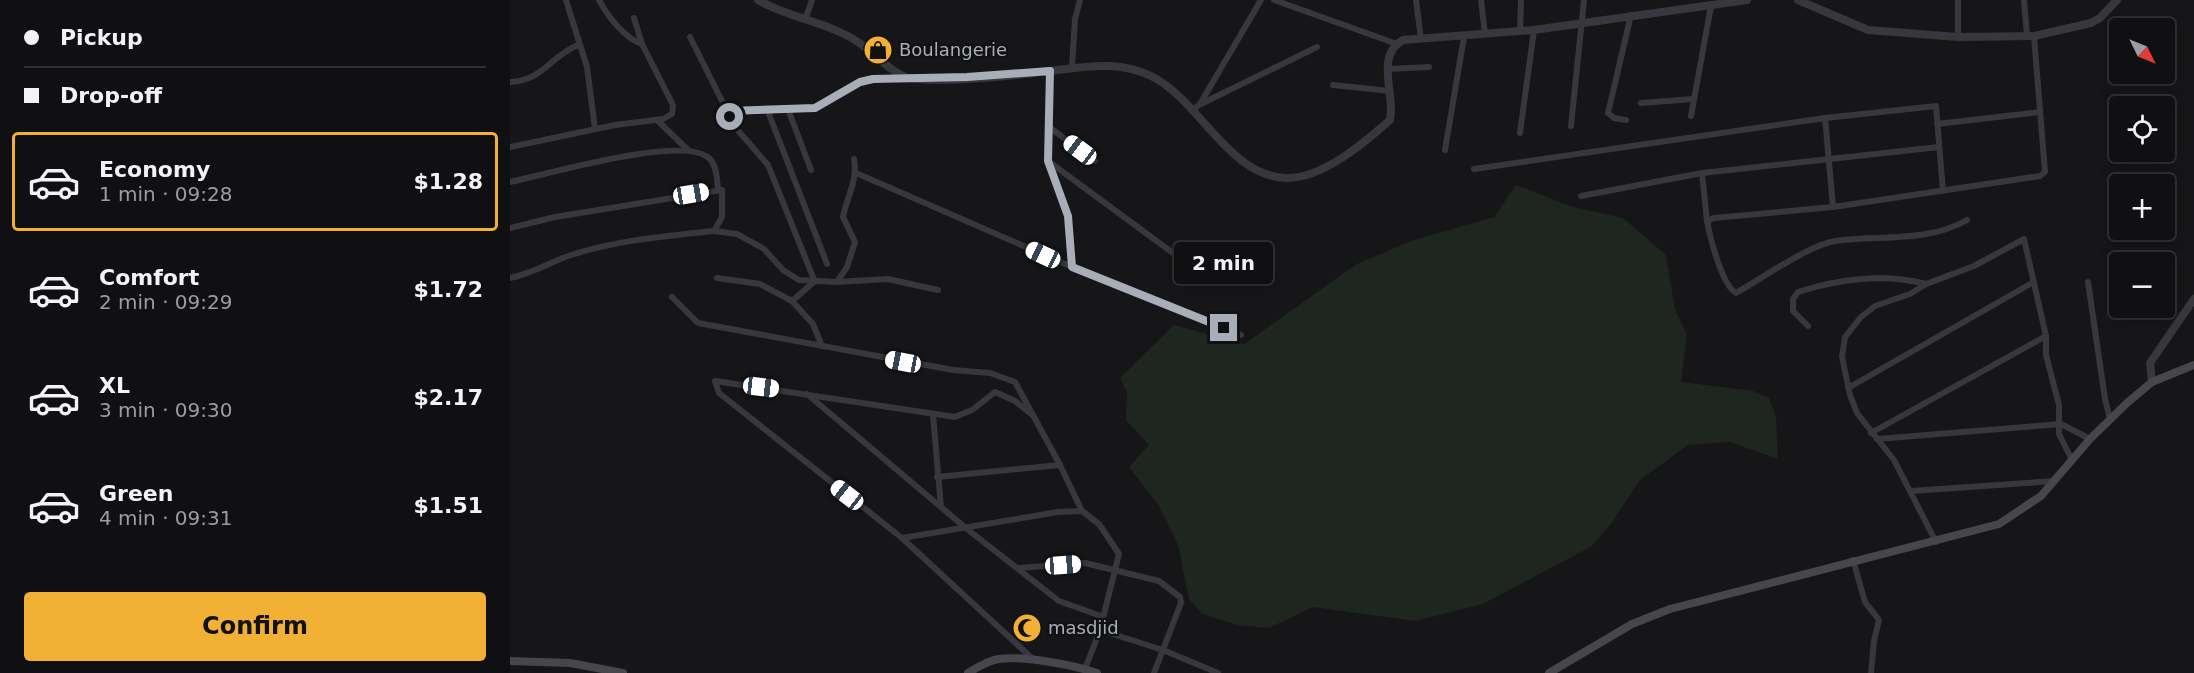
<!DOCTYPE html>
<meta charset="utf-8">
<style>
body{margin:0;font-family:"DejaVu Sans",sans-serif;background:#1e1e20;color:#f1f3f6;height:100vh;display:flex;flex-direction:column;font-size:22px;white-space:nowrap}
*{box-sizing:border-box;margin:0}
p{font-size:20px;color:#9c9d9f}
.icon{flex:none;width:33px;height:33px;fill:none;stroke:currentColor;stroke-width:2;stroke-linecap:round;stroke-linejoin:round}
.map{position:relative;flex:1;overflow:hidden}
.side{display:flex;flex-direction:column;background:#101012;width:510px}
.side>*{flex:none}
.guide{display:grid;align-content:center;height:132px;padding:0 24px;background:#101012}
.needle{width:39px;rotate:133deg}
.tools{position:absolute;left:1599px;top:18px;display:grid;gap:12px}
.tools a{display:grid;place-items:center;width:66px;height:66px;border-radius:6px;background:#101012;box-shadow:0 3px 15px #0003,0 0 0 2px #303032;font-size:30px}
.end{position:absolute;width:27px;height:27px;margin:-14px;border:8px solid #a8adb8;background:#111;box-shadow:0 0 0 3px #111}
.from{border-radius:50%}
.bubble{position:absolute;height:42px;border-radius:6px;background:#101012;box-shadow:0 3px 15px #0003,0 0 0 2px #303032;font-size:20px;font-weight:600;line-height:42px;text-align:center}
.car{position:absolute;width:18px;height:36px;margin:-18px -9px;border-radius:8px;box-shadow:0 0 4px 2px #0007;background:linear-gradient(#fff 24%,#345 0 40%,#fff 0 76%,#345 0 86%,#fff 0)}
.guide b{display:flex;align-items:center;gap:21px;height:57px;font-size:22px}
.guide b+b{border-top:2px solid #303032}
.guide i{width:15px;height:15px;background:#f1f3f6}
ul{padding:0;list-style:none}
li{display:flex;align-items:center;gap:18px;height:99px;margin:0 12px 9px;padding:0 12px;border:3px solid transparent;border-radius:6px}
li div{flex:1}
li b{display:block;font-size:22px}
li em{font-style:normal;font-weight:600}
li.active{border-color:#f2b134}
li>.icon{width:54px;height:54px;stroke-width:1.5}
.cta{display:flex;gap:12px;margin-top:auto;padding:12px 24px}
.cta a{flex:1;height:69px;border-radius:6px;background:#f2b134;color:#111;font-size:24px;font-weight:600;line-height:69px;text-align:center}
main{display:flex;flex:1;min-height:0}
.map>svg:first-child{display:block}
.green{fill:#1e261f}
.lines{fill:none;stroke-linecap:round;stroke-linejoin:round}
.minor{stroke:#37383d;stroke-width:6}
.tertiary{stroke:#37383d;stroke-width:8}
.secondary{stroke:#45474d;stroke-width:8}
.route{stroke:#a8adb8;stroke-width:8}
.labels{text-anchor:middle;stroke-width:4.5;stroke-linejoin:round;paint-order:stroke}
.poi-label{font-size:18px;fill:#a8adb8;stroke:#111113;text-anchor:start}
</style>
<main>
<section class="side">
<div class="guide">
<b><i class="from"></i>Pickup</b>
<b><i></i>Drop-off</b>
</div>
<ul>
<li class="active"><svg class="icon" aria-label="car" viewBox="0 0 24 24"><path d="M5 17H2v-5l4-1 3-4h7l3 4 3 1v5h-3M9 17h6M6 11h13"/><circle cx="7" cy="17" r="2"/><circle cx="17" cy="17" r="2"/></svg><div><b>Economy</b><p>1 min · 09:28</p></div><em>$1.28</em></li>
<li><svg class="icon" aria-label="car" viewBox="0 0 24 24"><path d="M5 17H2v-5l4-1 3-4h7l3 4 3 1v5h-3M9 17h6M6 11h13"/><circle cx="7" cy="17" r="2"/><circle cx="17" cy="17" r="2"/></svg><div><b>Comfort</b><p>2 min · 09:29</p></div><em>$1.72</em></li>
<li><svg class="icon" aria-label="car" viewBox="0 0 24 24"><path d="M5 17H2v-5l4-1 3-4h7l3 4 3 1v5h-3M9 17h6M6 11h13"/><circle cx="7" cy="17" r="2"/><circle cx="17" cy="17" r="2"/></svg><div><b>XL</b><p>3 min · 09:30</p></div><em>$2.17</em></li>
<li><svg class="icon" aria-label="car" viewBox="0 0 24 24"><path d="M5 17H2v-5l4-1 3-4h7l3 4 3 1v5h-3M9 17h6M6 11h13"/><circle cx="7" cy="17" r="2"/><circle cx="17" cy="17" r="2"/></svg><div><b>Green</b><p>4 min · 09:31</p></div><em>$1.51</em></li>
</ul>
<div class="cta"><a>Confirm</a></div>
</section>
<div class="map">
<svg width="1684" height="673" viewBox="0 0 1684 673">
<rect width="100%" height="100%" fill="#161618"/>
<!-- green -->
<path class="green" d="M 1006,185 L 1063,207 L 1113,218 L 1156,255 L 1165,309 L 1177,335 L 1171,382 L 1243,391 L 1259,398 L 1266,417 L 1268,459 L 1220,442 L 1178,445 L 1130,480 L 1103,521 L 1082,546 L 973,604 L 905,621 L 803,607 L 759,628 L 728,625 L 692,614 L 679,599 L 668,545 L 649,506 L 619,467 L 639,445 L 616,420 L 617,392 L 610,378 L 664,325 L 734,344 L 847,264 L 901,241 L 984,217 Z"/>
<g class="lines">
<!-- minor -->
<g class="minor">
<path d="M 56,0 L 77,67 L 85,129"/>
<path d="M 89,0 C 97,15 115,39 132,44"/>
<path d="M 764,0 L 887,44"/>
<path d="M 906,0 L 911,39"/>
<path d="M 971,0 L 975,34"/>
<path d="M 1448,0 L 1448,37"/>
<path d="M 1514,0 L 1517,36"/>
<path d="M 295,20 L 302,0"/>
<path d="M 1010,31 L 1011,0"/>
<path d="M 180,37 L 225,127 L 258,165 L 305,282"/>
<path d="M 562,67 L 565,19 L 570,0"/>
<path d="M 878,69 L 919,67"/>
<path d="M 540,71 L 538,161 L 686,270"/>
<path d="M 0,82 C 34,80 39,57 68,45"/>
<path d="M 823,85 L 880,91"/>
<path d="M 1131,103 L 1183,99"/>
<path d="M 691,104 L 807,47"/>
<path d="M 257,109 L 317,264"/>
<path d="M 278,109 L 301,170"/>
<path d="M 218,111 L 305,108 L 350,82 L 363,79 L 396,78"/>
<path d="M 682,111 L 690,104 L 751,0"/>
<path d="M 1181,116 L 1201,6"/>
<path d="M 1315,118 L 1323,207"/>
<path d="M 147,120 L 178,150"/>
<path d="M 1116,120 L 1104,118 L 1098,113 L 1121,15"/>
<path d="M 1427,124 L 1530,112"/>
<path d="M 1061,126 L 1074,0"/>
<path d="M 539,127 L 585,161"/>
<path d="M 1010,133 L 1024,30"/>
<path d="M 0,147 L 105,125 L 153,119 L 162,114 L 163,105 L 132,44 L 124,18"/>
<path d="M 935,150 L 954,37"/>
<path d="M 538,161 L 558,216 L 562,267"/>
<path d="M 964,169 L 1315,118 L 1426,106 L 1433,191"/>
<path d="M 346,173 L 562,267 L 731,335"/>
<path d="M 1192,173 L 1197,221"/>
<path d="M 0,182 C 39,174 165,137 196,156 C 207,162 207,179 208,190"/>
<path d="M 1071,196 L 1192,173 L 1429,147"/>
<path d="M 1457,220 C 1417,243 1369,235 1325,241 C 1299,245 1251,279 1226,293 C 1212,285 1200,238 1197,221 L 1204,218 L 1323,207 L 1530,176 L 1535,172 L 1524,36"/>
<path d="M 0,228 L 45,217 L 212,190 L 212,217 L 204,231 C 156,236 108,240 61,255 C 40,262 22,274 0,278"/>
<path d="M 204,231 L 227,234 L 254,249 L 273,270 L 289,280 L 327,282 L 337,267 L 345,242 L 333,217 C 337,196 348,181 344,159"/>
<path d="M 207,278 L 250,284 L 282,301"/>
<path d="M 304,282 L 282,301 L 303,324 L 312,346"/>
<path d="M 327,282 L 378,279 L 428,290"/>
<path d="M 1578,282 L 1595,399 L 1600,419"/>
<path d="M 162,297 L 188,323 L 443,370 L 480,373 L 505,382 L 550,465"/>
<path d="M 1298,326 L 1283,311 L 1283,299 L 1288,292 C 1328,279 1375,273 1416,284"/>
<path d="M 1338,388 L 1522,283"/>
<path d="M 297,394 L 457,529 L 549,601 L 591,616"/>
<path d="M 521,414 L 505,401 L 485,392 L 462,410 L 445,417 L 205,381 L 209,393 L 392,538 L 523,659"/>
<path d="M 423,415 L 431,507"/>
<path d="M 1361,433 L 1536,336"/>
<path d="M 1367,439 L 1551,424 L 1580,439"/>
<path d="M 1401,491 L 1545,481"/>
<path d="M 572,511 L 589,524 L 609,554 L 590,630 L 575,669"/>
<path d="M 392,538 L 548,512 L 572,511 L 550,465 L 427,477"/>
<path d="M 1426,542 L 1384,460 L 1347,413 L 1340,395 L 1332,357 L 1335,337 L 1351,317 L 1365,306 L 1400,294 L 1416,284 L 1464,266 L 1514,239 L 1536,336 L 1536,355 L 1549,405 L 1549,434 L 1562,460"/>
<path d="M 1343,560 L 1355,602 L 1369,620 L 1364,641 L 1361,673"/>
<path d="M 509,568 L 575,563 L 649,581 L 670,597 L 671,603 L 644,673"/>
<path d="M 590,630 L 653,650 L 708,673"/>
</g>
<!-- tertiary -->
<g class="tertiary">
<path d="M 248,0 C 279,18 318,22 348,42 C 360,50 386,77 399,78 C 435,83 501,76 539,71 C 574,67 608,60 641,76 C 689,99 718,176 776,178 C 812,179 854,143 880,120 C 886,95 864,56 893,40 L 1024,30 L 1237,0"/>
<path d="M 1288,0 L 1358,30 L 1448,37 L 1524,36 L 1581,23 L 1590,18 L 1607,0"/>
<path d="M 1642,382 L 1640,363 L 1684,299"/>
</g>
<!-- secondary -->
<g class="secondary">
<path d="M 0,661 L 60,663 L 113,673"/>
<path d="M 458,673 C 466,668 475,663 484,660 C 508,654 563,665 587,673"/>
<path d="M 1039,673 L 1122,624 L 1160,609 L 1489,524 L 1531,496 L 1580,439 L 1617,403 L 1642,382 L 1684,365"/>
</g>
</g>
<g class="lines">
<!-- route -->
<path class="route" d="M 220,117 L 218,111 L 305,108 L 350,82 L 363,79 L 457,77 L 540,71 L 538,161 L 558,216 L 562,267 L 714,328"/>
</g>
<!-- icons -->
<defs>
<g id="shop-disc" transform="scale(1.5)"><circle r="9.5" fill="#f2b134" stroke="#111113"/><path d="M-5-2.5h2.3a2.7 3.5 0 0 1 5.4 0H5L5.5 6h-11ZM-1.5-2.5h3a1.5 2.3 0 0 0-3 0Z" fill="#111"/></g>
<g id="mosque-disc" transform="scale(1.5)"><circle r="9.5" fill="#f2b134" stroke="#111113"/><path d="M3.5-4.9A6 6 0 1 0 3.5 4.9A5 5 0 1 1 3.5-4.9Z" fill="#111"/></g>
</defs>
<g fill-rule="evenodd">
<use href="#shop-disc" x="368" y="50"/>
<use href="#mosque-disc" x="517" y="628"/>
</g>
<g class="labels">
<!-- poi labels -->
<g class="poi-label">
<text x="389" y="56">Boulangerie</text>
<text x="538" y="634">masdjid</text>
</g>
</g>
</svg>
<div class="tools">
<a><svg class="needle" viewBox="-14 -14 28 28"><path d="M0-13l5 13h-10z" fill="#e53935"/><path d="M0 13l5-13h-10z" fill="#9c9d9f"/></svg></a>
<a><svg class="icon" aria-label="locate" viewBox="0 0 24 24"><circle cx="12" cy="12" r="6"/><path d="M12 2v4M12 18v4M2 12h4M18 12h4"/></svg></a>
<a>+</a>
<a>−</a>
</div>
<i class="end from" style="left:220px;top:117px"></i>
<i class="end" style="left:714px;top:328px"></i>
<div class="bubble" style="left:664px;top:242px;width:99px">2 min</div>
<i class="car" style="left:570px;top:150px;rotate:307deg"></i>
<i class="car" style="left:181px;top:194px;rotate:80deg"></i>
<i class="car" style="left:533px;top:255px;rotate:295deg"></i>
<i class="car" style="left:393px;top:362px;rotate:281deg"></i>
<i class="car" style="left:251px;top:387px;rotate:97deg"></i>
<i class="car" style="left:337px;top:495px;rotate:308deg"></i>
<i class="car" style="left:553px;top:565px;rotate:86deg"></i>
</div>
</main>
